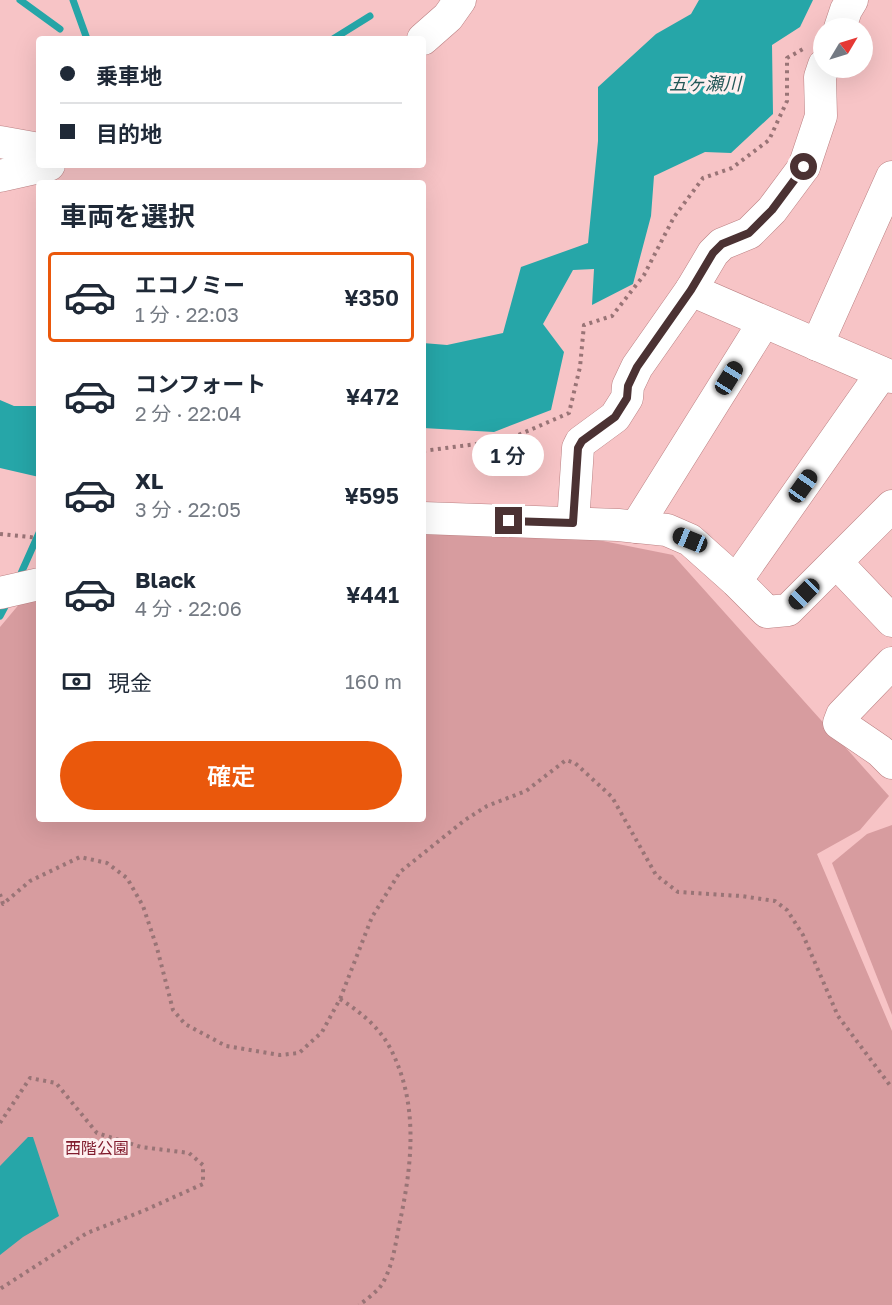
<!DOCTYPE html>
<html lang="ja">
<meta charset="utf-8">
<style>
body{margin:0;font-family:"Golos Text","Noto Sans JP",sans-serif;background:#f6f6f7;color:#1f2937;height:100vh;display:flex;flex-direction:column;font-size:22px;white-space:nowrap}
*{box-sizing:border-box;margin:0}
p{font-size:20px;color:#747a83}
.icon{flex:none;width:33px;height:33px;fill:none;stroke:currentColor;stroke-width:2;stroke-linecap:round;stroke-linejoin:round}
.map{position:relative;flex:1;overflow:hidden}
.panel{position:absolute;left:36px;top:180px;width:390px;height:642px;display:flex;flex-direction:column;background:#fff;border-radius:6px;box-shadow:0 6px 24px #0002}
.panel>*{flex:none}
.top-card{position:absolute;left:36px;top:36px;width:390px;height:132px;border-radius:6px;box-shadow:0 6px 24px #0002;display:grid;align-content:center;height:132px;padding:0 24px;background:#fff}
.needle{width:39px;rotate:52deg}
.controls{position:absolute;left:813px;top:18px;display:grid;gap:12px}
.controls a{display:grid;place-items:center;width:60px;height:60px;border-radius:50%;background:#fff;box-shadow:0 6px 24px #0002;font-size:30px}
.end{position:absolute;width:27px;height:27px;margin:-14px;border:8px solid #4b3233;background:#fff;box-shadow:0 0 0 3px #fff}
.from{border-radius:50%}
.bubble{position:absolute;height:42px;border-radius:21px;background:#fff;box-shadow:0 6px 24px #0002;font-size:20px;font-weight:600;line-height:42px;text-align:center}
.car{position:absolute;width:18px;height:36px;margin:-18px -9px;border-radius:8px;box-shadow:0 0 4px 2px #0007;background:linear-gradient(#222 24%,#8ab4d8 0 40%,#222 0 76%,#8ab4d8 0 86%,#222 0)}
.top-card b{display:flex;align-items:center;gap:21px;height:57px;font-size:22px}
.top-card b+b{border-top:2px solid #e0e1e3}
.top-card i{width:15px;height:15px;background:#1f2937}
ul{padding:0;list-style:none}
li{display:flex;align-items:center;gap:18px;height:90px;margin:0 12px 9px;padding:0 12px;border:3px solid transparent;border-radius:6px}
li div{flex:1}
li b{display:block;font-size:22px}
li em{font-style:normal;font-weight:600}
li.selected{border-color:#ea580c}
li>.icon{width:54px;height:54px;stroke-width:1.5}
h2{padding:0 24px;font-size:27px;line-height:72px}
.pay{display:flex;align-items:center;gap:15px;height:66px;padding:0 24px;font-size:22px}
.pay p{margin-inline-start:auto}
.action{display:flex;gap:12px;margin-top:auto;padding:12px 24px}
.action a{flex:1;height:69px;border-radius:36px;background:#ea580c;color:#fff;font-size:24px;font-weight:600;line-height:69px;text-align:center}
.map>svg:first-child{display:block}
.green{fill:#d79c9f}
.water{fill:#26a6a8}
.lines{fill:none;stroke-linecap:round;stroke-linejoin:round}
.stream{stroke:#26a6a8;stroke-width:7}
.minor-casing{stroke:#bb8183;stroke-width:33}
.path{stroke:#997476;stroke-width:4;stroke-dasharray:3 4.5;stroke-linecap:butt}
.minor{stroke:#fff;stroke-width:32}
.route{stroke:#4b3233;stroke-width:8}
.labels{text-anchor:middle;stroke-width:6;stroke-linejoin:round;paint-order:stroke}
.park-label{font-size:16px;fill:#811c2d;stroke:#fef0f0}
.water-label{font-size:18px;font-style:italic;fill:#255858;stroke:#fef0f0}
</style>
<div class="map">
<svg width="892" height="1305" viewBox="0 0 892 1305">
<rect width="100%" height="100%" fill="#f7c4c6"/>
<!-- green -->
<g class="green">
<path d="M 423,530 L 593,539 L 673,555 L 889,796 L 860,830 L 817,854 L 892,1031 L 892,1305 L 0,1305 L 0,627 L 21,602 L 39,599 L 39,819 L 423,819 Z"/>
<path d="M 892,825 L 892,1015 L 832,863 L 867,834 Z"/>
</g>
<!-- water -->
<g class="water">
<path d="M 699,0 L 813,0 L 800,27 L 772,45 L 773,114 L 731,153 L 705,152 L 654,176 L 651,216 L 633,284 L 592,305 L 594,269 L 573,270 L 543,324 L 564,352 L 551,410 L 494,432 L 423,428 L 423,343 L 447,345 L 503,333 L 521,267 L 588,243 L 598,141 L 598,87 L 656,34 L 691,14 Z"/>
<path d="M 0,400 L 14,406 L 39,406 L 39,477 L 0,468 Z"/>
<path d="M 28,1137 L 33,1137 L 59,1216 L 23,1237 L 0,1255 L 0,1166 Z"/>
</g>
<g class="lines">
<!-- stream -->
<g class="stream">
<path d="M 20,0 L 60,29"/>
<path d="M 73,0 L 87,39"/>
<path d="M 333,39 L 370,16"/>
<path d="M 18,580 L 39,533"/>
<path d="M 0,616 L 8,601"/>
</g>
<!-- minor casing -->
<g class="minor-casing">
<g id="minor">
<path d="M 840,28 L 846,10 L 852,0"/>
<path d="M 423,39 L 448,17 L 460,0"/>
<path d="M 0,142 L 39,149"/>
<path d="M 0,176 L 49,165"/>
<path d="M 691,290 L 892,377"/>
<path d="M 817,345 L 892,177"/>
<path d="M 423,518 L 618,525 L 667,530 L 690,540 L 736,581 L 767,612 L 788,610 L 892,506"/>
<path d="M 573,523 L 578,448 L 581,442 L 615,417 L 627,398 L 628,386 L 637,367 L 691,290 L 713,253 L 722,244 L 749,233 L 772,210 L 804,167 L 821,116 L 820,77 L 824,65"/>
<path d="M 636,527 L 764,322"/>
<path d="M 836,562 L 892,621"/>
<path d="M 736,581 L 882,373"/>
<path d="M 0,593 L 39,584"/>
<path d="M 892,663 L 842,715 L 839,723 L 880,751 L 892,763"/>
</g>
</g>
<!-- path -->
<g class="path">
<path d="M 423,451 L 507,440 L 569,413 L 580,367 L 584,325 L 612,316 L 644,275 L 674,217 L 703,178 L 732,168 L 769,140 L 787,101 L 787,58 L 803,49"/>
<path d="M 0,534 L 39,538"/>
<path d="M 0,894 L 3,904 L 30,881 L 80,857 L 107,863 L 127,878 L 143,906 L 157,948 L 173,1010 L 185,1024 L 226,1046 L 280,1055 L 299,1053 L 322,1032 L 340,999 L 372,917 L 400,872 L 465,820 L 487,806 L 526,791 L 566,760 L 575,763 L 612,797 L 656,875 L 678,892 L 741,896 L 775,901 L 787,910 L 803,935 L 838,1016 L 892,1088"/>
<path d="M 340,999 C 359,1011 378,1026 389,1046 C 420,1103 412,1166 399,1226 C 395,1247 392,1270 380,1287 C 374,1294 366,1300 359,1305"/>
<path d="M 0,1123 L 30,1078 L 56,1083 L 97,1133 L 141,1147 L 189,1153 L 203,1165 L 203,1184 L 143,1211 L 87,1233 L 0,1289"/>
</g>
<!-- minor -->
<use href="#minor" class="minor"/>
</g>
<g class="lines">
<!-- route -->
<path class="route" d="M 509,521 L 573,523 L 578,448 L 582,441 L 615,417 L 627,398 L 628,386 L 637,367 L 691,290 L 713,253 L 722,244 L 749,233 L 772,210 L 804,167"/>
</g>
<g class="labels">
<!-- park labels -->
<g class="park-label">
<text x="97" y="1154">西階公園</text>
</g>
<!-- water labels -->
<g class="water-label">
<text x="705" y="90">五ヶ瀬川</text>
</g>
</g>
</svg>
<div class="controls">
<a><svg class="needle" viewBox="-14 -14 28 28"><path d="M0-13l5 13h-10z" fill="#e53935"/><path d="M0 13l5-13h-10z" fill="#747a83"/></svg></a>
</div>
<i class="end from" style="left:804px;top:167px"></i>
<i class="end" style="left:509px;top:521px"></i>
<div class="bubble" style="left:472px;top:434px;width:72px">1 分</div>
<i class="car" style="left:729px;top:378px;rotate:32deg"></i>
<i class="car" style="left:803px;top:486px;rotate:35deg"></i>
<i class="car" style="left:690px;top:540px;rotate:292deg"></i>
<i class="car" style="left:804px;top:594px;rotate:225deg"></i>
<div class="top-card">
<b><i class="from"></i>乗車地</b>
<b><i></i>目的地</b>
</div>
<section class="panel">
<h2>車両を選択</h2>
<ul>
<li class="selected"><svg class="icon" aria-label="car" viewBox="0 0 24 24"><path d="M5 17H2v-5l4-1 3-4h7l3 4 3 1v5h-3M9 17h6M6 11h13"/><circle cx="7" cy="17" r="2"/><circle cx="17" cy="17" r="2"/></svg><div><b>エコノミー</b><p>1 分 · 22:03</p></div><em>¥350</em></li>
<li><svg class="icon" aria-label="car" viewBox="0 0 24 24"><path d="M5 17H2v-5l4-1 3-4h7l3 4 3 1v5h-3M9 17h6M6 11h13"/><circle cx="7" cy="17" r="2"/><circle cx="17" cy="17" r="2"/></svg><div><b>コンフォート</b><p>2 分 · 22:04</p></div><em>¥472</em></li>
<li><svg class="icon" aria-label="car" viewBox="0 0 24 24"><path d="M5 17H2v-5l4-1 3-4h7l3 4 3 1v5h-3M9 17h6M6 11h13"/><circle cx="7" cy="17" r="2"/><circle cx="17" cy="17" r="2"/></svg><div><b>XL</b><p>3 分 · 22:05</p></div><em>¥595</em></li>
<li><svg class="icon" aria-label="car" viewBox="0 0 24 24"><path d="M5 17H2v-5l4-1 3-4h7l3 4 3 1v5h-3M9 17h6M6 11h13"/><circle cx="7" cy="17" r="2"/><circle cx="17" cy="17" r="2"/></svg><div><b>Black</b><p>4 分 · 22:06</p></div><em>¥441</em></li>
</ul>
<div class="pay"><svg class="icon" aria-label="cash" viewBox="0 0 24 24"><path d="M3 7h18v10H3z"/><circle cx="12" cy="12" r="2"/></svg>現金<p>160 m</p></div>
<div class="action"><a>確定</a></div>
</section>
</div>
